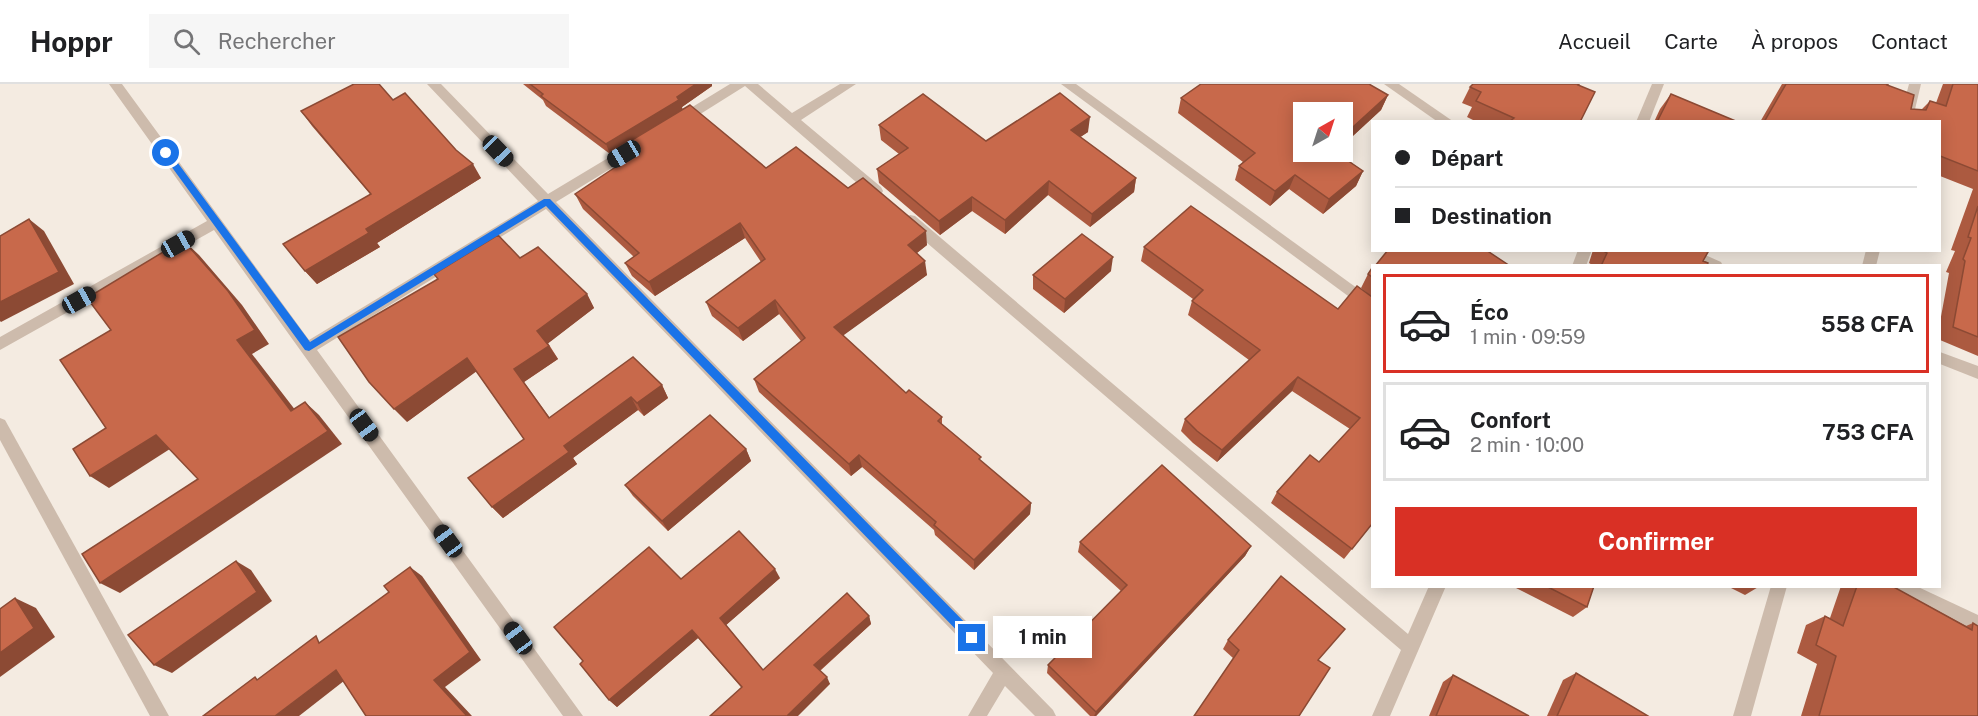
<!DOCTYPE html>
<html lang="fr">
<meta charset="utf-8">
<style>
body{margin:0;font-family:"Public Sans",sans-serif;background:#f6f6f6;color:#202124;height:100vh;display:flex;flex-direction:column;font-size:22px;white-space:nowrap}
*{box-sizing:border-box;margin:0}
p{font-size:20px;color:#757577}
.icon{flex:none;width:33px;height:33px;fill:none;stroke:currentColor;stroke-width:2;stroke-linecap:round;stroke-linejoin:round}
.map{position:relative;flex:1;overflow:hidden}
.drawer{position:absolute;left:1371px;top:180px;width:570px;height:324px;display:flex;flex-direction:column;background:#fff;border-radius:0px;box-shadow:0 3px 15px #0003}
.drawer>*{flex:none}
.banner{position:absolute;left:1371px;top:36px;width:570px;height:132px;border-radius:0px;box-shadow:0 3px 15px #0003;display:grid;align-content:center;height:132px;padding:0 24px;background:#fff}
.needle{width:39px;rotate:39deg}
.fabs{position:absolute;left:1293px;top:18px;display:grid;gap:12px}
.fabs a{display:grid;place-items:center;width:60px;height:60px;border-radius:0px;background:#fff;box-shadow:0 3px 15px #0003;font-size:30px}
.end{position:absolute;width:27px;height:27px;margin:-14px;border:8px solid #1a73e8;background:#fff;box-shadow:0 0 0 3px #fff}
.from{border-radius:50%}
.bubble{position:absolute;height:42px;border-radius:0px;background:#fff;box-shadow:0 3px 15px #0003;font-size:20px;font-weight:700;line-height:42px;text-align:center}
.car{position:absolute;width:18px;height:36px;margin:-18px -9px;border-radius:8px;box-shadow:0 0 4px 2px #0007;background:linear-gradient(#222 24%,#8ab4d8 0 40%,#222 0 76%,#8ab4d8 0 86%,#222 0)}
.banner b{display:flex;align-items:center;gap:21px;height:57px;font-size:22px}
.banner b+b{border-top:2px solid #e0e0e0}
.banner i{width:15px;height:15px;background:#202124}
ul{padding:10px 0 0;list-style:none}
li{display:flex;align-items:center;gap:18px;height:99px;margin:0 12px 9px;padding:0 12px;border:3px solid #e0e0e0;border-radius:0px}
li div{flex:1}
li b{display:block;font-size:22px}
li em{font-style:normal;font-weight:700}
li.active{border-color:#d93025}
li>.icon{width:54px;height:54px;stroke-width:1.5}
.button{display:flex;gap:12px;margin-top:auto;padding:12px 24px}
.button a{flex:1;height:69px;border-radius:0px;background:#d93025;color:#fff;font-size:24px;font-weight:700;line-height:69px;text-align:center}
header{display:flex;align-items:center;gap:36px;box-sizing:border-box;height:84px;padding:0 30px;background:#fff;border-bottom:2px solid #e0e0e0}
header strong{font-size:28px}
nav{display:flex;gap:33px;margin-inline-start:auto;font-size:21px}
.search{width:420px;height:54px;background:#f6f6f6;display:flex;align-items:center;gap:15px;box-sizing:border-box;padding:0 21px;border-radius:0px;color:#757577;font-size:22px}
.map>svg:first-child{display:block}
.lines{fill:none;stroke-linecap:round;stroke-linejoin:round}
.minor{fill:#cdbbac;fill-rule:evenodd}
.wall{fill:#ac5a40}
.shaded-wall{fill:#8c4a34}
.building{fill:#c8694b;stroke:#8c4a34;stroke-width:1.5}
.route{fill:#1a73e8}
</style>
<header>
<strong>Hoppr</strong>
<div class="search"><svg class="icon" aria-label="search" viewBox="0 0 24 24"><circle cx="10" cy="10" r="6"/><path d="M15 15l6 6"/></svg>Rechercher</div>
<nav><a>Accueil</a><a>Carte</a><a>À propos</a><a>Contact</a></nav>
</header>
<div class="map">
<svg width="1978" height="632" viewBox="0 0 1978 632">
<rect width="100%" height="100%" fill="#f4ebe1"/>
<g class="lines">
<!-- minor -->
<g class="minor">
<path d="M 109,0 L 122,0 L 309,256 L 538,117 L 427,0 L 441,0 L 548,110 L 633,59 L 643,59 L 644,62 L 643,65 L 556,118 L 1053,626 L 1056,632 L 1035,632 L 1005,602 L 987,632 L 968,632 L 993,589 L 546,125 L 317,266 L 583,632 L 563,632 L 214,146 L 0,266 L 0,253 L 207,137 Z"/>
<path d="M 730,0 L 758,0 L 792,29 L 840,0 L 856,0 L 801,36 L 881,103 L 883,107 L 881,111 L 871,111 L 745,2 L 686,39 L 676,39 L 675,36 L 676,33 Z"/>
<path d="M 1061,0 L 1076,0 L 1372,215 L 1372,228 L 1367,226 Z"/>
<path d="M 1384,0 L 1399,0 L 1454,38 L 1438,38 Z"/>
<path d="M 1652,0 L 1664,0 L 1649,38 L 1636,38 Z"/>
<path d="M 1909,0 L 1921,0 L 1912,38 L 1899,38 Z"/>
<path d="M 910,131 L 915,132 L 1408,550 L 1429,502 L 1446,502 L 1390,632 L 1372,632 L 1401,566 L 905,140 L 903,136 Z"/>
<path d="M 1578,166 L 1592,166 L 1586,182 L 1572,182 Z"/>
<path d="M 1672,166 L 1694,166 L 1721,178 L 1723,182 L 1701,182 L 1674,170 Z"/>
<path d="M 1866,166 L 1880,166 L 1876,182 L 1862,182 Z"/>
<path d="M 1940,268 L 1978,282 L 1978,295 L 1940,280 Z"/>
<path d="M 0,334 L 5,336 L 169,632 L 150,632 L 0,356 Z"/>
<path d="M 1771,502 L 1787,502 L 1751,632 L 1733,632 Z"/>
<path d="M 1889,502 L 1916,502 L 1978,531 L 1978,548 L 1891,508 Z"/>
</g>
</g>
<!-- wall -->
<g class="wall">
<path d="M 523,0 L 712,0 L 712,2 L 682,23 L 682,25 L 766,84 L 848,104 L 927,161 L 917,169 L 927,191 L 843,251 L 906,309 L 942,333 L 942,340 L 981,377 L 1031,419 L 1030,430 L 974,486 L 935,451 L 934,446 L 862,383 L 851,392 L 759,308 L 754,295 L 801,257 L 779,230 L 743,257 L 712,232 L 706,218 L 761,178 L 745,154 L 655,212 L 632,192 L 625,179 L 634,173 L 583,125 L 575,110 L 623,79 L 617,65 L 610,70 L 546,22 L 543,16 Z"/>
<path d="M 1782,0 L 1888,0 L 1887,1 L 1911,25 L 1921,26 L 1930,17 L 1936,19 L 1943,0 L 1978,0 L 1978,272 L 1940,256 L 1940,238 L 1949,189 L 1946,188 L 1955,167 L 1951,166 L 1973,105 L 1940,92 L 1940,38 L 1760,38 Z"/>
<path d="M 1578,1 L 1580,38 L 1477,38 L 1467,33 L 1472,23 L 1462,19 L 1470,3 Z"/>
<path d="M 1671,10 L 1738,38 L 1654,38 L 1660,25 Z"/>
<path d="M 1388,11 L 1381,26 L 1342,62 L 1342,28 L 1304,68 L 1337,68 L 1336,68 L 1363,87 L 1356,102 L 1323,130 L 1289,105 L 1270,122 L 1235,96 L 1239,82 L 1243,78 L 1178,29 L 1181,14 Z"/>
<path d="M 393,16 L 481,94 L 377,159 L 380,163 L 317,200 L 305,187 L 370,110 L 312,42 L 301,27 Z"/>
<path d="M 879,41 L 986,57 L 1088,48 L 1080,53 L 1136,94 L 1134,108 L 1090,143 L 1048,111 L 1005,150 L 972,127 L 940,151 L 879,99 L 877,85 L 899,70 L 881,56 Z"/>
<path d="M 1144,163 L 1338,225 L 1368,210 L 1361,204 L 1368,190 L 1372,184 L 1372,440 L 1344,475 L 1271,419 L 1277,408 L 1319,378 L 1350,345 L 1292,307 L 1217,378 L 1193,359 L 1181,347 L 1185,335 L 1249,276 L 1188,231 L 1192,217 L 1193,215 L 1141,177 Z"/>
<path d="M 1593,166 L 1704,166 L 1703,177 L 1707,182 L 1594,182 L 1589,179 Z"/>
<path d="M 520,174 L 587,210 L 594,224 L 548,259 L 558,275 L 524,298 L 550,334 L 662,301 L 668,314 L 644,332 L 638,326 L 573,374 L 577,380 L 503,434 L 492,423 L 524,355 L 476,287 L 407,338 Z"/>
<path d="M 1111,187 L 1064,229 L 1033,205 L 1033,191 Z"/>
<path d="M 746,365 L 751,377 L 668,447 L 633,412 L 625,401 Z"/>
<path d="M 1080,458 L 1251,462 L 1245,472 L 1096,632 L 1090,632 L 1047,589 L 1048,581 L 1121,507 L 1078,468 Z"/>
<path d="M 780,494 L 726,541 L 763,586 L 869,532 L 871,540 L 820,587 L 830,600 L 741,603 L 698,554 L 617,623 L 609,616 L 681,495 Z"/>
<path d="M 1512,502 L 1594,502 L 1587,523 L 1573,533 Z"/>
<path d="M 1727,502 L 1760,502 L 1745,511 Z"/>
<path d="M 1841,502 L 1892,502 L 1966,542 L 1973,539 L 1978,632 L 1801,632 L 1817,580 L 1797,569 L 1806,541 L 1825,532 L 1830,534 Z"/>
<path d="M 1228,556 L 1318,576 L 1233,574 L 1223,565 Z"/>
<path d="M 1576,589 L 1648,632 L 1547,632 L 1563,596 Z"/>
<path d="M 1453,591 L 1529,632 L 1429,632 L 1443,598 Z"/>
</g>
<!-- shaded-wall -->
<g class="shaded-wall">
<path d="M 696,0 L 712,0 L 712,2 L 682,23 L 683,26 L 610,70 L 606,60 Z"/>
<path d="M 1388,11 L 1381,26 L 1342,62 L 1342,53 Z"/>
<path d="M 1090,33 L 1088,48 L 1070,60 L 1071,46 Z"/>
<path d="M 473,80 L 481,94 L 377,159 L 380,163 L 317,200 L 305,187 L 366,145 Z"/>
<path d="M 1363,87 L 1356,102 L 1323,130 L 1329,115 Z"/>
<path d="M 1295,91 L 1289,105 L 1270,122 L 1275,107 Z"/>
<path d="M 1136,94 L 1134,108 L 1090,143 L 1092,130 Z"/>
<path d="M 1049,97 L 1048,111 L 1005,150 L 1005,136 Z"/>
<path d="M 972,113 L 972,127 L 940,151 L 939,137 Z"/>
<path d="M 29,135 L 44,147 L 74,200 L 1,238 L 0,237 L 0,218 Z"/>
<path d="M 740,139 L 745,154 L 655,212 L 649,198 Z"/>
<path d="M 926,147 L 927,161 L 909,175 L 908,161 Z"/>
<path d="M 183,156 L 199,171 L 242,221 L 269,260 L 252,270 L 306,340 L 291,327 L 237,256 Z"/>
<path d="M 1113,173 L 1111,187 L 1064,229 L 1065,215 Z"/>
<path d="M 925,177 L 927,191 L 837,256 L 834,243 Z"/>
<path d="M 587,210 L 594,224 L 546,261 L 537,247 Z"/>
<path d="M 775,216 L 779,230 L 743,257 L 738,244 Z"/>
<path d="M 549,262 L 558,275 L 524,298 L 514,285 Z"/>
<path d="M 467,274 L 477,287 L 407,338 L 394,325 Z"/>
<path d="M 1298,293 L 1292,307 L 1217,378 L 1222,366 Z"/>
<path d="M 662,301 L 668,314 L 644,332 L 637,319 Z"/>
<path d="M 631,313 L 638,326 L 573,374 L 577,380 L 503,434 L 492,423 L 564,362 Z"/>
<path d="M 305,318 L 319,331 L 342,360 L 120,509 L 100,499 Z"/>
<path d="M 156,351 L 173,363 L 109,404 L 90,392 Z"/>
<path d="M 746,365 L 751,377 L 668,447 L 662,437 Z"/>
<path d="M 859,371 L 862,383 L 851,392 L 849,380 Z"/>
<path d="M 1031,419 L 1030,430 L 974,486 L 974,476 Z"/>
<path d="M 1251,462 L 1245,472 L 1096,632 L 1094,632 L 1096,628 Z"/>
<path d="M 236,477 L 251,486 L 272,517 L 172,589 L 154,581 Z"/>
<path d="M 410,483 L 422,492 L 481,576 L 445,603 L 472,632 L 467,632 L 434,596 Z"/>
<path d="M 775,485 L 780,494 L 725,542 L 720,534 Z"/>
<path d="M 15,514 L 36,524 L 55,553 L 0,593 L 0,569 Z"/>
<path d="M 869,532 L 871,540 L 818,588 L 814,581 Z"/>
<path d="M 692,546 L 698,554 L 617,623 L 609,616 Z"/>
<path d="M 336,586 L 349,593 L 299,632 L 275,632 Z"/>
<path d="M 827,593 L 830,600 L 798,632 L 789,632 L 788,631 Z"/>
</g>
<!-- building -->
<g class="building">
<path d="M 354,0 L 379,0 L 393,16 L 405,9 L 456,66 L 473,80 L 366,145 L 369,149 L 305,187 L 283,160 L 371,110 L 301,27 Z"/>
<path d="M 530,0 L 696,0 L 677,13 L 679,16 L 606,60 L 541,12 L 543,10 Z"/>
<path d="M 1201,0 L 1369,0 L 1388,11 L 1342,53 L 1342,28 L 1304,28 L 1304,68 L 1335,68 L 1363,87 L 1329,115 L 1295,91 L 1275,107 L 1239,82 L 1255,69 L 1181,14 Z"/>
<path d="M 1473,0 L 1579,0 L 1578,1 L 1595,8 L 1580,38 L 1509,38 L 1514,34 L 1476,17 L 1481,8 L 1470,3 Z"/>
<path d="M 1786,0 L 1888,0 L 1887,1 L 1914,11 L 1911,25 L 1926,26 L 1930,17 L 1946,22 L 1953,0 L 1978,0 L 1978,87 L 1940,72 L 1940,38 L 1764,38 Z"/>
<path d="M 1060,9 L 1090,33 L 1071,46 L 1136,94 L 1092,130 L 1049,97 L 1005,136 L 972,113 L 939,137 L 877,85 L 908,64 L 879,41 L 923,10 L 986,57 Z"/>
<path d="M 1671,10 L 1738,38 L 1657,38 Z"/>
<path d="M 690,21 L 766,84 L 796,63 L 848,104 L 863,94 L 926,147 L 908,161 L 925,177 L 834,243 L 906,309 L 909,306 L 942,333 L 938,337 L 981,373 L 979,375 L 1031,419 L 974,476 L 934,441 L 936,438 L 859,371 L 849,380 L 754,295 L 805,254 L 775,216 L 738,244 L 706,218 L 765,175 L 740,139 L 649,198 L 625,179 L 639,169 L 575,110 L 629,74 L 617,65 Z"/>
<path d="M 1191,122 L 1338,225 L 1357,202 L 1372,213 L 1372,440 L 1352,465 L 1277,408 L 1310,371 L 1319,378 L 1360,334 L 1298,293 L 1222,366 L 1197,347 L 1185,335 L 1260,266 L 1192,217 L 1203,206 L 1144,163 Z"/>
<path d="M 1978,122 L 1978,253 L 1953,243 L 1965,177 L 1963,175 L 1971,154 L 1968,153 Z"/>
<path d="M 29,135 L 59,188 L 0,218 L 0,152 Z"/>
<path d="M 1082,150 L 1113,173 L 1065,215 L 1033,191 Z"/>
<path d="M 498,151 L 520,174 L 538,163 L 587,210 L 537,247 L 549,262 L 514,285 L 549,334 L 633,273 L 662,301 L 637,319 L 631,313 L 564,362 L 569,368 L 492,423 L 468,394 L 524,355 L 467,274 L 394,325 L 369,298 L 338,253 L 438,195 L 434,190 Z"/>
<path d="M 183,156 L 228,207 L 255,246 L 237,256 L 291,327 L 305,318 L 328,347 L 100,499 L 82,470 L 198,395 L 156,351 L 90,392 L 73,365 L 106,344 L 60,276 L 111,246 L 87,214 Z"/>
<path d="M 1388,166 L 1486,166 L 1510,182 L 1375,182 Z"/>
<path d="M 1602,166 L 1704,166 L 1708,168 L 1703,177 L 1708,179 L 1707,182 L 1601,182 L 1607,169 Z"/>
<path d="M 1372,184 L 1372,193 L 1368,190 Z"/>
<path d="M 710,331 L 746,365 L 662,437 L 625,401 Z"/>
<path d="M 1162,381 L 1251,462 L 1096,628 L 1048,581 L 1127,501 L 1080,458 Z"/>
<path d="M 739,447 L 775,485 L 720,534 L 763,586 L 847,509 L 869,532 L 814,581 L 827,593 L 788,631 L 789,632 L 710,632 L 742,603 L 692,546 L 609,616 L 580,580 L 583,577 L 554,543 L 649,463 L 681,495 Z"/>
<path d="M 236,477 L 257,508 L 154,581 L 128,551 Z"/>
<path d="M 410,483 L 470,568 L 434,596 L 467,632 L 366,632 L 336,586 L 275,632 L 203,632 L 255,593 L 257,596 L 316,552 L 319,559 L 389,508 L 384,502 Z"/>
<path d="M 1281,492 L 1345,545 L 1318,576 L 1330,584 L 1299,632 L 1194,632 L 1239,566 L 1228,556 Z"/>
<path d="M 1546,502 L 1594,502 L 1587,523 Z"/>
<path d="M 1857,502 L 1892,502 L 1972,546 L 1973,539 L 1978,542 L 1978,632 L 1819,632 L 1836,572 L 1816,561 L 1825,532 L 1843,542 Z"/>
<path d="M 15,514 L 34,544 L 0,569 L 0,525 Z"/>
<path d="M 1576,589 L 1648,632 L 1557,632 Z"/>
<path d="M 1453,591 L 1529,632 L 1436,632 Z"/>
</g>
<!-- route -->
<path class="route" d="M 166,66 L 169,67 L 310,258 L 544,115 L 550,115 L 976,550 L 976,558 L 968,558 L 546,122 L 309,267 L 305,266 L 163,71 L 162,69 Z"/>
</svg>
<div class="fabs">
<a><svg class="needle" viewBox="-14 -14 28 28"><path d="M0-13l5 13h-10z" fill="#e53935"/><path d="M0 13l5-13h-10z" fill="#757577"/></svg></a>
</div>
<i class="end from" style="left:166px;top:69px"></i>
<i class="end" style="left:972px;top:554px"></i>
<div class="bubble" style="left:993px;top:532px;width:99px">1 min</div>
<i class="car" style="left:498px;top:67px;rotate:136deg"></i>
<i class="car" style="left:624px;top:70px;rotate:239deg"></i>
<i class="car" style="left:178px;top:160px;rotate:61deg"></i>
<i class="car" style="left:79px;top:216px;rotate:61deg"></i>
<i class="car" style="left:364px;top:341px;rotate:144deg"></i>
<i class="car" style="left:448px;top:457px;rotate:324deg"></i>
<i class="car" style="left:518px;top:554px;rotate:324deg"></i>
<div class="banner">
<b><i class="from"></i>Départ</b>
<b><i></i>Destination</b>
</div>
<section class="drawer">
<ul>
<li class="active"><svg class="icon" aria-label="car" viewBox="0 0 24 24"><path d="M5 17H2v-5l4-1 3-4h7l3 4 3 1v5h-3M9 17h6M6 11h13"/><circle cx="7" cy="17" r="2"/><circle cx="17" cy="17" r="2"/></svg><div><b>Éco</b><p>1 min · 09:59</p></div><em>558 CFA</em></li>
<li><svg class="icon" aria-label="car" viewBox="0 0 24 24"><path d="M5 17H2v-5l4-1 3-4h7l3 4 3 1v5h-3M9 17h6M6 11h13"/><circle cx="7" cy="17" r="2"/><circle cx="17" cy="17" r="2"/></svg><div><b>Confort</b><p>2 min · 10:00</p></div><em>753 CFA</em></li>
</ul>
<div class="button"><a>Confirmer</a></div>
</section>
</div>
